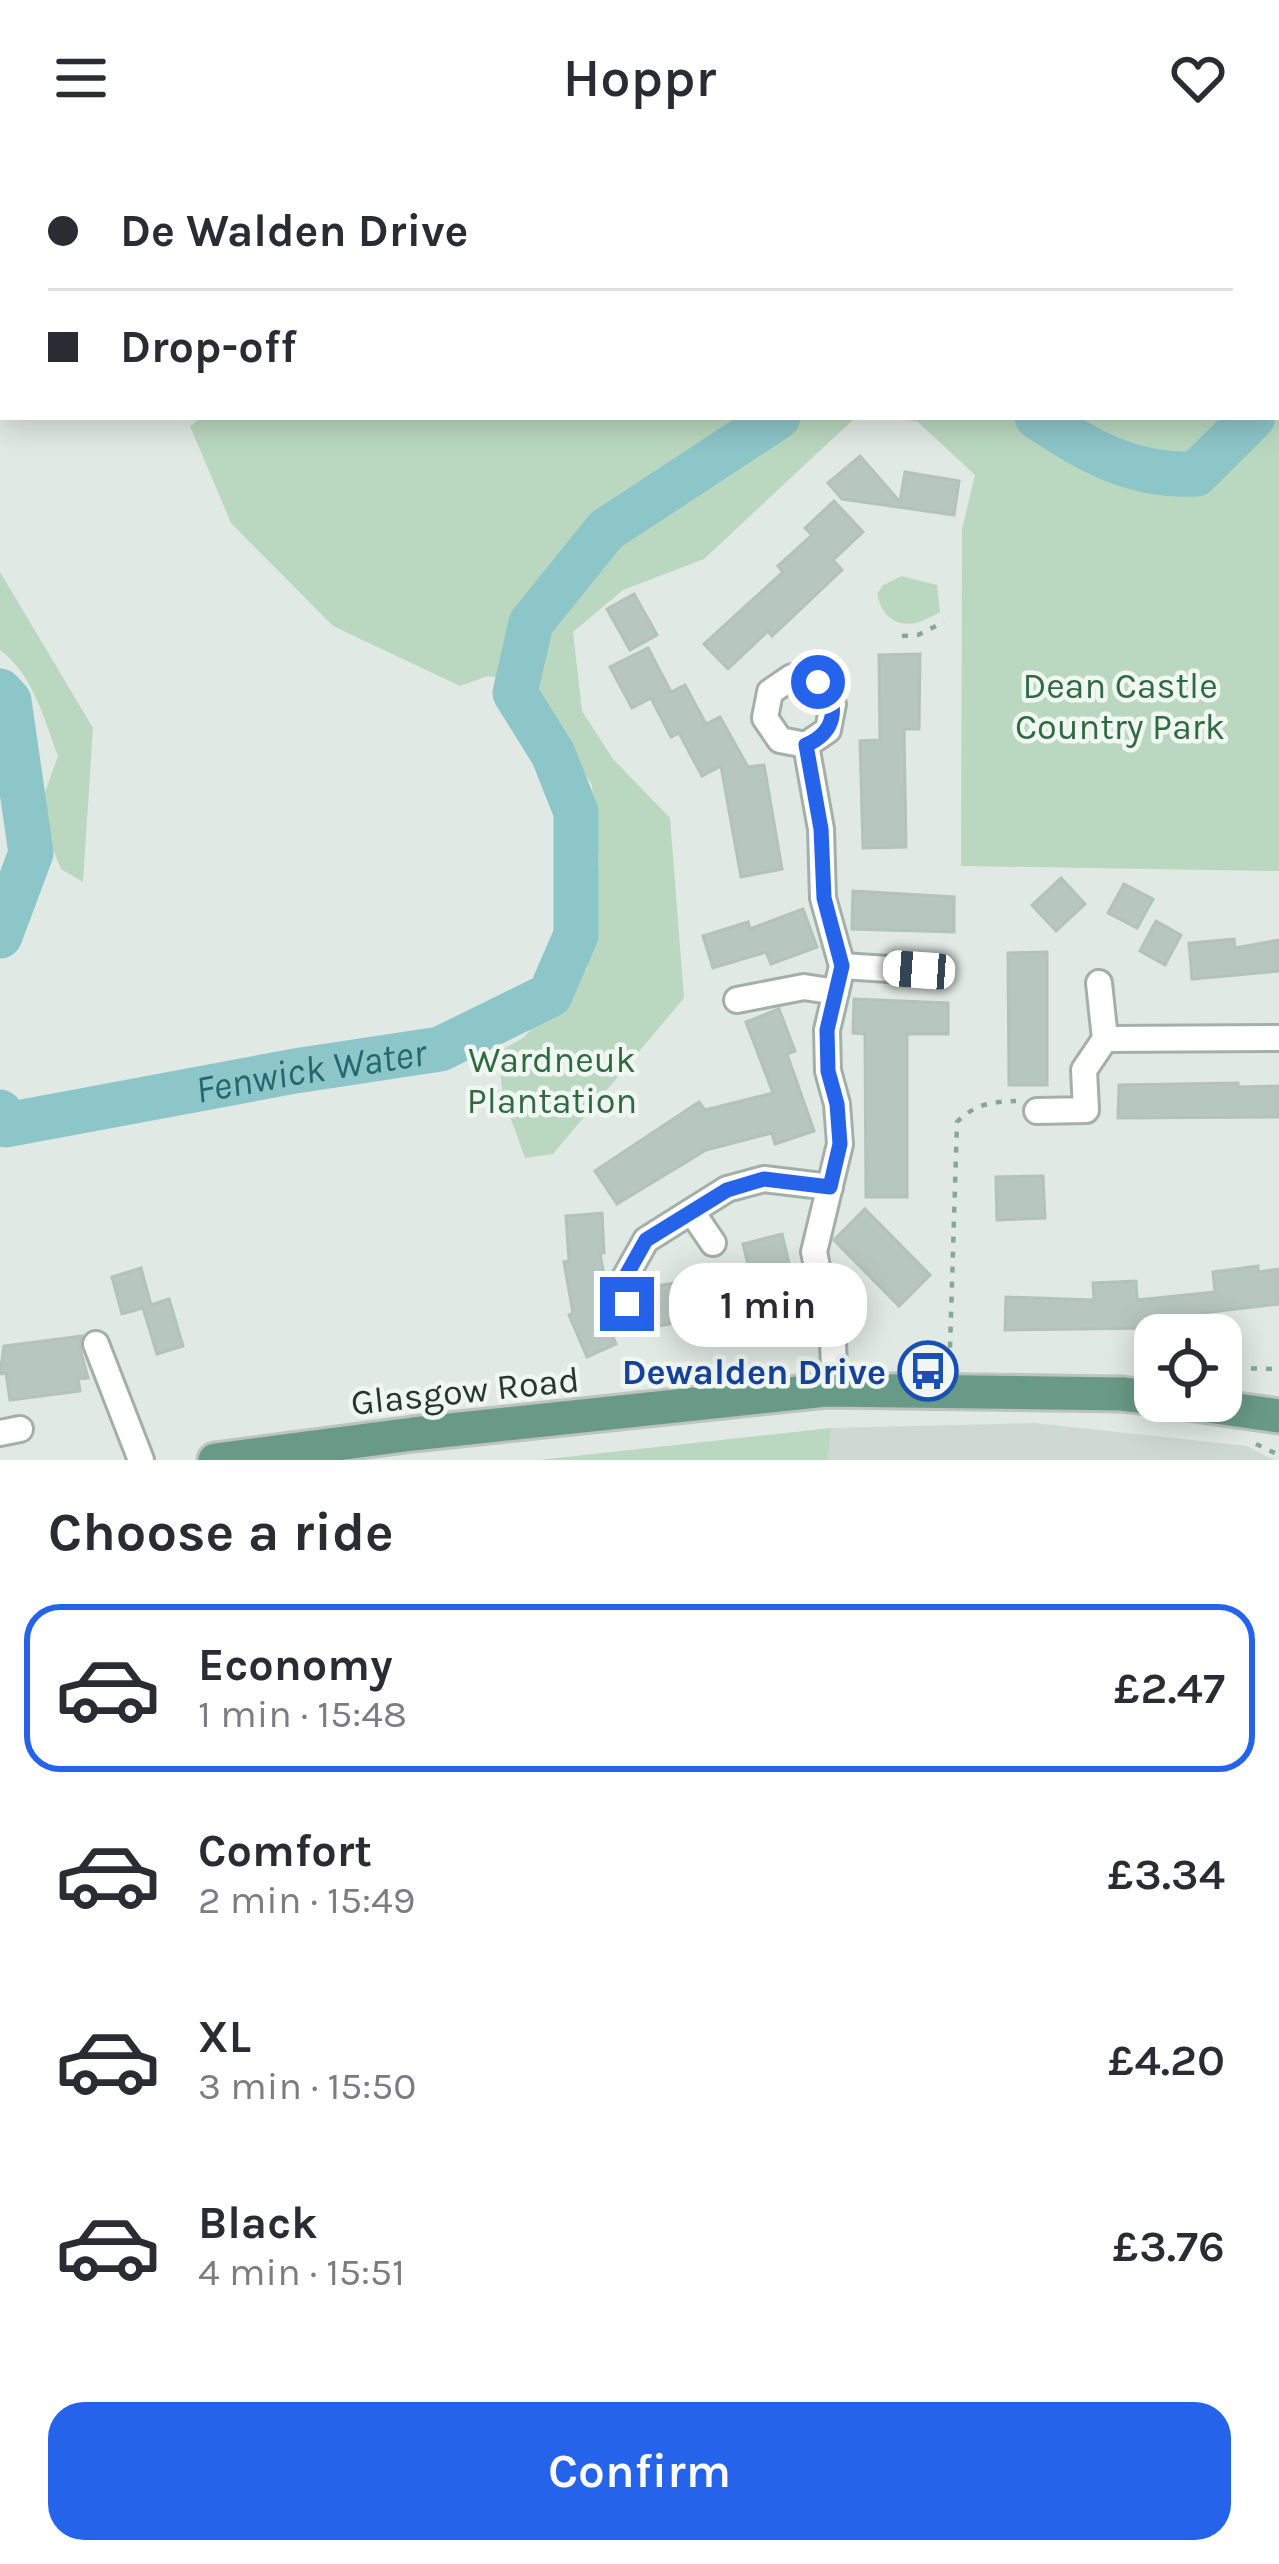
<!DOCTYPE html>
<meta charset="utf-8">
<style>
body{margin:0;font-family:Karla,sans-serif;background:#f2f2f3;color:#2b2b33;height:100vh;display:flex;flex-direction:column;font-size:45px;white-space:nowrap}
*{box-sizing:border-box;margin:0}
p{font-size:39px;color:#7c7c81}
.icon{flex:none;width:66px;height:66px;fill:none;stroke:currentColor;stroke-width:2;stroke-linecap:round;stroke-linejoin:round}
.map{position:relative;height:1304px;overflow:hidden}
.panel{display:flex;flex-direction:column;background:#fff;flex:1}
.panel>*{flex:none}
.banner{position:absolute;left:0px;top:0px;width:1281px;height:264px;box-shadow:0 6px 30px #0003;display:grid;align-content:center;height:264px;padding:0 48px;background:#fff}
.fabs{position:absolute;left:1134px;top:1158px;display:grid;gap:24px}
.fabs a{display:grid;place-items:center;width:108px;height:108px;border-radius:24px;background:#fff;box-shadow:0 6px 30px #0003;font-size:60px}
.end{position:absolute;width:54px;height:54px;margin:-27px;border:15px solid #2563eb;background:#fff;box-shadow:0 0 0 6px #fff}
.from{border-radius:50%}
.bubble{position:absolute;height:84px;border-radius:36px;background:#fff;box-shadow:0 6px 30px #0003;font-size:39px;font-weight:600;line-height:84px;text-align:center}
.car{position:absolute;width:36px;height:72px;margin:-36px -18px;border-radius:15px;box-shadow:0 0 9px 3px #0007;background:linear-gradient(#fff 24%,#345 0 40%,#fff 0 76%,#345 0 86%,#fff 0)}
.banner b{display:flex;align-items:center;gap:42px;height:114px;font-size:45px}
.banner b+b{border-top:3px solid #e1e1e2}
.banner i{width:30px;height:30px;background:#2b2b33}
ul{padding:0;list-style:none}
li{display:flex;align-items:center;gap:36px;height:168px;margin:0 24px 18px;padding:0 24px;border:6px solid transparent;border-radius:36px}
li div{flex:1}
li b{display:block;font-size:45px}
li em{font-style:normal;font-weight:600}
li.active{border-color:#2563eb}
li>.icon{width:108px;height:108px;stroke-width:1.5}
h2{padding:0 48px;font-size:54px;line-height:144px}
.primary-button{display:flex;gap:24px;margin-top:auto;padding:24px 48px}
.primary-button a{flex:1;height:138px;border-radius:36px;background:#2563eb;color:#fff;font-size:48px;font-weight:600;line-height:138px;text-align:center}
header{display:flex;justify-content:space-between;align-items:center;height:156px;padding:0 48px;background:#fff;font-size:54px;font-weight:600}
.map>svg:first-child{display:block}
.built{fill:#ced9d3}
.green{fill:#bad8bf}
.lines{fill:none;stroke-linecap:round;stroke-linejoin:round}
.river{stroke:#8dc6c9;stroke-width:45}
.building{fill:#b8c6c0;stroke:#b3c2ba;stroke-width:3}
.minor-casing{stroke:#a3b0aa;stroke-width:30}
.major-casing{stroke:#bdc3c1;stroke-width:39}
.path{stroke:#83aa99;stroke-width:4.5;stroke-dasharray:6 9;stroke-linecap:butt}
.minor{stroke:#fff;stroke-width:24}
.major{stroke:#699a88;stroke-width:33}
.route{stroke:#2563eb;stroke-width:15}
.labels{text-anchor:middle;stroke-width:9;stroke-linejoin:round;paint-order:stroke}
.park-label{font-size:36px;fill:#316a41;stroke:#f0f6f2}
.transit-label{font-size:36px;font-weight:bold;fill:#164399;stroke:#f0f6f2;text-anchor:end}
.street-label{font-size:36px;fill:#223830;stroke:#f0f6f2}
.water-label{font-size:39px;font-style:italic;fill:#23686d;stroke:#f0f6f2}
</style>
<header><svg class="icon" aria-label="menu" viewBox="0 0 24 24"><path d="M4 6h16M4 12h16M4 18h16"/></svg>Hoppr<svg class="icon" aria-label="heart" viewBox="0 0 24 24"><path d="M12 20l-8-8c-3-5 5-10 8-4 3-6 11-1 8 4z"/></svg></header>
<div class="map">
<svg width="1279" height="1304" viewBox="0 0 1279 1304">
<rect width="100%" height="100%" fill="#e0e9e4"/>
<!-- built -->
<path class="built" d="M 1034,1267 L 1247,1290 L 1274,1304 L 828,1304 L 831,1272 Z"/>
<!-- green -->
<g class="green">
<path d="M 578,0 L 1279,0 L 1279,715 L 961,710 L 962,373 L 975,319 L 918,266 L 895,261 L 1278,261 L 1278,3 L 576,3 Z"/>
<path d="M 202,261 L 856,261 L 704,403 L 623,434 L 573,476 L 582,555 L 613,603 L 670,662 L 684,842 L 553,998 L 525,1002 L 503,941 L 498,896 L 523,882 L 587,813 L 599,705 L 592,629 L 559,580 L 537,529 L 488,520 L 460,530 L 333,470 L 231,367 L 190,270 Z"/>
<path d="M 0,416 L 93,572 L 83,726 L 61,713 L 38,656 L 58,600 C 44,563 33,518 0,494 Z"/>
<path d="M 902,420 L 937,429 L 940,456 C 913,473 886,475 877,438 L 883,429 Z"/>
<path d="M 831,1272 L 828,1304 L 539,1304 Z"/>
</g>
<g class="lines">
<!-- river -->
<g class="river">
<path d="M 1278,236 L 1279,235"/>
<path d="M 1037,261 C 1089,295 1132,321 1196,318 L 1253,261"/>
<path d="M 0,535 L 9,545 L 31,697 L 0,780"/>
<path id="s1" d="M 0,956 L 6,969 L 295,915 L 440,893 L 550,839 L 576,779 L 576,656 L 553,598 L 515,537 L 531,467 L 606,374 L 778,261"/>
</g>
</g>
<!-- building -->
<g class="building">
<path d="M 860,300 L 900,346 L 905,316 L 959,325 L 954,359 L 842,343 L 828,327 Z"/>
<path d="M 834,345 L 863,376 L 833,404 L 842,414 L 772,480 L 768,475 L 728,513 L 704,488 L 783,416 L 778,410 L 812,379 L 805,372 Z"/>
<path d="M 634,438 L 657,479 L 630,494 L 607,453 Z"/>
<path d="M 648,492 L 671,536 L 685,529 L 706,568 L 720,561 L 748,611 L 764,609 L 782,713 L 741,721 L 721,610 L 702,620 L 679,577 L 671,581 L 651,542 L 632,552 L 610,511 Z"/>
<path d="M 920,498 L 919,573 L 904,573 L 906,691 L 863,692 L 860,585 L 880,584 L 879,499 Z"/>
<path d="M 1061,722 L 1085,748 L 1056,775 L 1032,749 Z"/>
<path d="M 1124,728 L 1153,743 L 1137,772 L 1108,757 Z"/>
<path d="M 853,735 L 954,741 L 954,776 L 852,773 Z"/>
<path d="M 803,753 L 817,791 L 771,808 L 766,796 L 713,812 L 703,780 L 748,766 L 750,773 Z"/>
<path d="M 1156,765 L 1181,779 L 1165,809 L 1140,795 Z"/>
<path d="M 1234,783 L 1235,792 L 1279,784 L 1279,815 L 1192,823 L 1189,787 Z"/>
<path d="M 1047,796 L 1047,929 L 1009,929 L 1008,797 Z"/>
<path d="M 854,843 L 948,847 L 948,878 L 907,878 L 907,1041 L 866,1041 L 865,878 L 853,877 Z"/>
<path d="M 779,853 L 795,895 L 787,898 L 814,975 L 775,988 L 772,977 L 706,994 L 617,1048 L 595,1015 L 699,946 L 705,954 L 773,937 L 746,866 Z"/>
<path d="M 1238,927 L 1238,931 L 1279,930 L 1279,961 L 1118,962 L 1119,929 Z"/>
<path d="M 1043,1020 L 1045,1062 L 997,1064 L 996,1021 Z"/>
<path d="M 865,1053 L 930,1119 L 899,1150 L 834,1084 Z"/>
<path d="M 602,1057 L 604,1097 L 600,1097 L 608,1141 L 596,1143 L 616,1188 L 587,1201 L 569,1159 L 573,1157 L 564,1106 L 569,1105 L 566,1060 Z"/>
<path d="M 782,1078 L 792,1120 L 753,1129 L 743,1088 Z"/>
<path d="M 1258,1110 L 1258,1116 L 1279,1113 L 1279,1148 L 1202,1157 L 1203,1168 L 1160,1172 L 1005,1174 L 1006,1141 L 1094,1144 L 1093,1127 L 1136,1125 L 1137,1144 L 1215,1136 L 1213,1116 Z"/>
<path d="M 141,1112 L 151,1149 L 169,1143 L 183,1190 L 157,1198 L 143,1152 L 122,1158 L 112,1121 Z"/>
<path d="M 722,1118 L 731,1155 L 650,1172 L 641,1133 Z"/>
<path d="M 82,1180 L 80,1193 L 88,1222 L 78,1223 L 80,1235 L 10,1244 L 6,1217 L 0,1218 L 4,1190 Z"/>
</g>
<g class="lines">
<!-- minor casing -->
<g class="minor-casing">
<g id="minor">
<path d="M 806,589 L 780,584 L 765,562 L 770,536 L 792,521 L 818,526 L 833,548 L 828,574 L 806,589 L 821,673 L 823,742 L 842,810 L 827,874 L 828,915 L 837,948 L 840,988 L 814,1096 L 833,1187 L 835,1234"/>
<path d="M 842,810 L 919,815"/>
<path d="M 1099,827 L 1105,883 L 1279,882"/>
<path d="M 737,844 L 804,831 L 836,836"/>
<path d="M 1037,955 L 1086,954 L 1084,914 L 1105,883"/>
<path d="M 692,1056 L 713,1087"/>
<path d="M 627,1149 L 623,1125 L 646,1084 L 727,1033 L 764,1023 L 830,1031"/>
<path d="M 96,1188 L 141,1304"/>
<path d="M 0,1277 L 20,1273"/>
</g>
</g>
<!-- major casing -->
<g class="major-casing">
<g id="major">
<path d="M 1174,1245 L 1279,1260"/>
<path d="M 215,1304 L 413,1278 L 826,1234 L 1122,1238 L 1155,1242"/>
</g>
</g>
<!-- path -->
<g class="path">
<path d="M 1086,3 L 1086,0"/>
<path d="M 1278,178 L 1279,177"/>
<path d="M 902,480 L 918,479 L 944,466"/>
<path d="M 954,1206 L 950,1192 L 957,966 C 975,948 991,946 1016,945"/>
<path d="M 1221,1212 L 1279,1213"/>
<path d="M 1256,1288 L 1279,1299"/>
</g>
<!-- minor -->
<use href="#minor" class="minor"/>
<!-- major -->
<use href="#major" class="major"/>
</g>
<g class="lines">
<!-- route -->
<path class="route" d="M 627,1148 L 623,1125 L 646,1084 L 727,1034 L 764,1023 L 830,1031 L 840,988 L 837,948 L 828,915 L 827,874 L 842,810 L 824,742 L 821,673 L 806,589 C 836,576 841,548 818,526"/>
</g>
<!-- icons -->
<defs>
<g id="bus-ring" transform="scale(3)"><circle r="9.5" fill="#f0f6f2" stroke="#1a4fb4" stroke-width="1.5"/><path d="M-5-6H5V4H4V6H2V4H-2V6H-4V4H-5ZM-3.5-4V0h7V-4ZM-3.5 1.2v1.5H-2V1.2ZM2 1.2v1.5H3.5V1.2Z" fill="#1a4fb4"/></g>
</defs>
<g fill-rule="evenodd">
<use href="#bus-ring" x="928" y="1215"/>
</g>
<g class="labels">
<!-- park labels -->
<g class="park-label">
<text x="1120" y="542">Dean Castle<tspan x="1120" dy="41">Country Park</tspan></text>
<text x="552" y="916">Wardneuk<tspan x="552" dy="41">Plantation</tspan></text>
</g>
<!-- transit labels -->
<g class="transit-label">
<text x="886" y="1228">Dewalden Drive</text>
</g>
<!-- street labels -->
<g class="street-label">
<text transform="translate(465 1234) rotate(-6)" y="13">Glasgow Road</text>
</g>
<!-- water labels -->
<g class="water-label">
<text dy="14" stroke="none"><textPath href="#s1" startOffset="324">Fenwick Water</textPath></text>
</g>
</g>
</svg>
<div class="fabs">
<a><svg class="icon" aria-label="locate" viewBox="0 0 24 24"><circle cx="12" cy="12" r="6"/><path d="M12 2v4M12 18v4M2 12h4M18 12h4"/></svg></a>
</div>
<i class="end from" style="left:818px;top:526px"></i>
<i class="end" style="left:627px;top:1148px"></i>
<div class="bubble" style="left:669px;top:1107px;width:198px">1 min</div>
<i class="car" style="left:919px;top:814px;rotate:274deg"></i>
<div class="banner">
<b><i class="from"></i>De Walden Drive</b>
<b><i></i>Drop-off</b>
</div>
</div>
<section class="panel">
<h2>Choose a ride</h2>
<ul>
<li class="active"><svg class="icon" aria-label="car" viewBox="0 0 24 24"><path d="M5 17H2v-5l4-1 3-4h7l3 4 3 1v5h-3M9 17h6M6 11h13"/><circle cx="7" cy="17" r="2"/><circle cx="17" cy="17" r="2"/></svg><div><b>Economy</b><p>1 min · 15:48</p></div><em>£2.47</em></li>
<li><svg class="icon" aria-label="car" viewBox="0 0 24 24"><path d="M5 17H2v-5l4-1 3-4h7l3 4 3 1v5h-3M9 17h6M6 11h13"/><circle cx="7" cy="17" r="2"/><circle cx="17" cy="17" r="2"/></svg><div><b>Comfort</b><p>2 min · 15:49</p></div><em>£3.34</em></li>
<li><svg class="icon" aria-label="car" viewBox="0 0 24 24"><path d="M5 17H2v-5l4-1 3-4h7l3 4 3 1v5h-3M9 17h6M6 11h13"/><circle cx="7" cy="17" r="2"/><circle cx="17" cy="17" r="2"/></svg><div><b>XL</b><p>3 min · 15:50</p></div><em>£4.20</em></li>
<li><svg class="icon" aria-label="car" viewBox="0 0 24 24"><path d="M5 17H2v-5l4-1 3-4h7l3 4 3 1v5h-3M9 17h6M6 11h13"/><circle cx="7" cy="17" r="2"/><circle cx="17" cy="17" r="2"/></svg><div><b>Black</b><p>4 min · 15:51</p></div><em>£3.76</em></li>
</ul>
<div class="primary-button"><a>Confirm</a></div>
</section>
